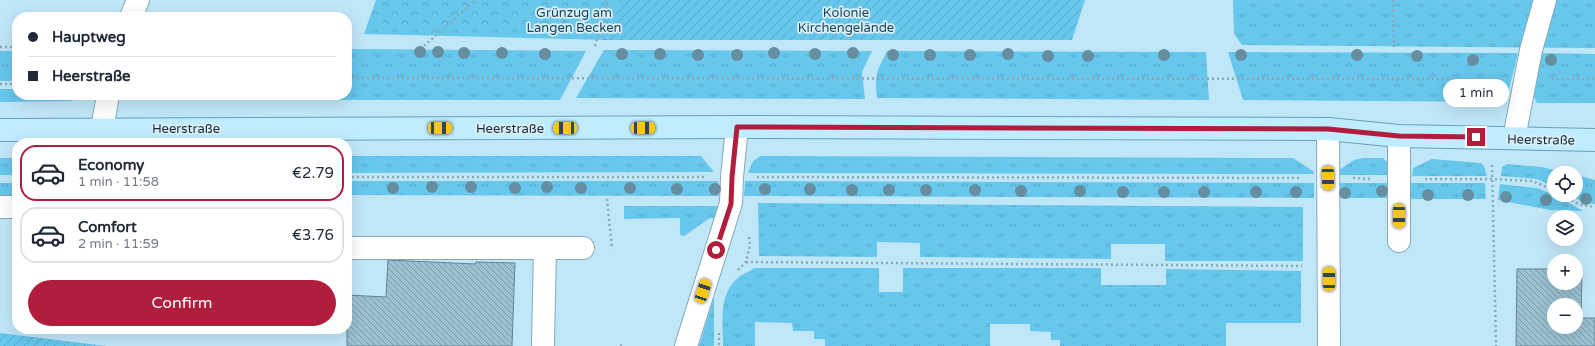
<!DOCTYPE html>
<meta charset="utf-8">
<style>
body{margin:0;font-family:"Varela Round",sans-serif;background:#f6f6f7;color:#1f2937;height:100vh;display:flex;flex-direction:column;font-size:15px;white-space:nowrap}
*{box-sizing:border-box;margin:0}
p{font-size:13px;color:#747a83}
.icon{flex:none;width:22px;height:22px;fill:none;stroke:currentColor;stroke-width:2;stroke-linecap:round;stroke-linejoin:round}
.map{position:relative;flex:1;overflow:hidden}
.drawer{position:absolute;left:12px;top:138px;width:340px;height:196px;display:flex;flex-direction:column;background:#fff;border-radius:16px;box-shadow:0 4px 16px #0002}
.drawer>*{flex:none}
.top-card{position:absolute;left:12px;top:12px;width:340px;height:88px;border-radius:16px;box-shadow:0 4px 16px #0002;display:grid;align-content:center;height:88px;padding:0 16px;background:#fff}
.tools{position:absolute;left:1547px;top:166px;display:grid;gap:8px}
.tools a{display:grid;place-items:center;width:36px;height:36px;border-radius:50%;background:#fff;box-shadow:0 4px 16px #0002;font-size:20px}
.end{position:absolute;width:18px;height:18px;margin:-9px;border:5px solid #b11e3d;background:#fff;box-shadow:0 0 0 2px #fff}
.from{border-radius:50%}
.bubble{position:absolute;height:28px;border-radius:14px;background:#fff;box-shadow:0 4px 16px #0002;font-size:13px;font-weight:600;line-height:28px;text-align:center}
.car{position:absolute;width:12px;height:24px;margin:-12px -6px;border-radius:5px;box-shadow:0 0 3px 1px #0007;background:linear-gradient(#f5c518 24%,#345 0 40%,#f5c518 0 76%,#345 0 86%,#f5c518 0)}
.top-card b{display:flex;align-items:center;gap:14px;height:38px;font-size:15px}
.top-card b+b{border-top:1px solid #e0e1e3}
.top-card i{width:10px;height:10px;background:#1f2937}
ul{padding:7px 0 0;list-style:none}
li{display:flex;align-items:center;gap:12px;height:56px;margin:0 8px 6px;padding:0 8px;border:2px solid #e0e1e3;border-radius:16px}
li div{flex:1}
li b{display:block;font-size:15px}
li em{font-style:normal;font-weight:600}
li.on{border-color:#b11e3d}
li>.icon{width:36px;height:36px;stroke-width:1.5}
.button{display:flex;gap:8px;margin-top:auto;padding:8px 16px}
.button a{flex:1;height:46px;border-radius:24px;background:#b11e3d;color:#fff;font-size:16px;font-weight:600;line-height:46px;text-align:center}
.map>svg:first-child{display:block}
.grass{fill:url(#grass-tufts)}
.forest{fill:url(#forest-crowns)}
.garden{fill:url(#garden-furrows)}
.building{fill:url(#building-back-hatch);stroke:#608494;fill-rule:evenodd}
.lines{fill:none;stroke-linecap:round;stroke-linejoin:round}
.minor-casing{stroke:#84a9b9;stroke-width:24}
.major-casing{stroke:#6aa0b8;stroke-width:24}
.path{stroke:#8aa9b7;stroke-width:2.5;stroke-dasharray:2 3;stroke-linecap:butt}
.minor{stroke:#fff;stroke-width:22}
.major{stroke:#bfecff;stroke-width:22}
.tree{fill:#658fa0}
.route{stroke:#b11e3d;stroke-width:5}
.labels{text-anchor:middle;stroke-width:3.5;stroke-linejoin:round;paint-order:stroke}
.park-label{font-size:13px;fill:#1b4758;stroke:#daf1fc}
.street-label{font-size:13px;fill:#1d2c33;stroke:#daf1fc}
</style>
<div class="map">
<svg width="1595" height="346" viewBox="0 0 1595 346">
<defs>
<pattern id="grass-tufts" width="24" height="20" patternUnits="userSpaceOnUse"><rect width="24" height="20" fill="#67c7ed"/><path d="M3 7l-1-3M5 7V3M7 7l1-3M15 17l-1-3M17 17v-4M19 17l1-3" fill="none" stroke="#59abcc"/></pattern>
<pattern id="forest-crowns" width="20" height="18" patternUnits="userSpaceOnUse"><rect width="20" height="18" fill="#67c7ed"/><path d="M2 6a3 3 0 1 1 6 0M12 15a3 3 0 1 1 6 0" fill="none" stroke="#59abcc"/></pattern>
<pattern id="garden-furrows" width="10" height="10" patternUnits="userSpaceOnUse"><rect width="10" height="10" fill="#67c7ed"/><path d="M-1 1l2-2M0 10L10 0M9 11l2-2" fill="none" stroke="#59abcc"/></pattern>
<pattern id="building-back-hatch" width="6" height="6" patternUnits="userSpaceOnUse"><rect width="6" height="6" fill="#9cc2d2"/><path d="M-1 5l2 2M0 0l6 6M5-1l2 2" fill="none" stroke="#7f9eab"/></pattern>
</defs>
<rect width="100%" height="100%" fill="#c0e7f8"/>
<!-- grass -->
<g class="grass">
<path d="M 1233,0 L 1595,0 L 1595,48 L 1242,45 L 1234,34 Z"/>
<path d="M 347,49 L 353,49 L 586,51 L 560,100 L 156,100 L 150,98 L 146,95 L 347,95 Z"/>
<path d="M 604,50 L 872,51 L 862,72 L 865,99 L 576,98 Z"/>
<rect x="0" y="51" width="17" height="30"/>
<path d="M 887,51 L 1206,52 L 1209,100 L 877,98 C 874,74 877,72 887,51 Z"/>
<path d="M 1228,52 L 1518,53 L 1506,102 L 1243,100 Z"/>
<path d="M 1540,53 L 1595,54 L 1595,103 L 1537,103 L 1532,93 Z"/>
<path d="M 0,89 L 17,89 L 17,95 L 82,95 L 71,101 L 0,102 Z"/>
<path d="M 347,156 L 701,156 L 714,172 L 347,173 Z"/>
<path d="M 761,156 L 1293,158 L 1313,171 L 1314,174 L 748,173 L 753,161 Z"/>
<rect x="0" y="158" width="17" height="17"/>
<path d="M 1364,158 L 1383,158 L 1393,168 L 1393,175 L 1336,175 L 1336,172 L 1354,160 Z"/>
<path d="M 1432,159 L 1481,163 L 1484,166 L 1487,176 L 1412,176 L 1413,168 Z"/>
<path d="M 1507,164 L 1542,167 L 1566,173 L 1554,173 L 1554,187 L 1537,179 L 1501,176 L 1502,167 Z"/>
<path d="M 1576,175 L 1595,180 L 1595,204 L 1584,203 L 1570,195 L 1576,195 Z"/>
<path d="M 347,181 L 718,181 L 719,196 L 347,195 Z"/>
<path d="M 745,181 L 1314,183 L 1314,198 L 744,196 Z"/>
<path d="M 0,183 L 17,183 L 17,197 L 0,198 Z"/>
<path d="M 1336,183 L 1393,183 L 1394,198 L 1336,198 Z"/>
<path d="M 1407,183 L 1485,183 L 1486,199 L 1407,199 Z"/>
<path d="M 1500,184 L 1536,188 L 1555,195 L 1583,211 L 1550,210 L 1498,200 Z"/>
<path d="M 758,203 L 1303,207 L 1303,261 L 1165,261 L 1165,244 L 1111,244 L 1111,259 L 920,257 L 920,243 L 877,242 L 877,257 L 759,256 Z"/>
<path d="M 624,206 L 717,206 L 716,218 L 710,218 L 684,236 L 680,235 L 680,218 L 624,219 Z"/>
<path d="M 754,268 L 879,268 L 879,292 L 903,292 L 903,268 L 1101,268 L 1101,285 L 1166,285 L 1166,269 L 1301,271 L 1301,323 L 1226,323 L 1226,346 L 1060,346 L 1060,340 L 1051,340 L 1051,332 L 1030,331 L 1030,324 L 990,324 L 990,346 L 825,346 L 825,339 L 814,339 L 814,331 L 793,331 L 792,323 L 755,322 L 755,346 L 723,346 C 723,324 718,294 738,278 C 742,274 749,272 754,268 Z"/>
<path d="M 714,297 L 714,346 L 699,346 Z"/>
</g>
<!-- forest -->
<path class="forest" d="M 376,0 L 619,0 L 607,40 L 364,34 Z"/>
<!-- garden -->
<g class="garden">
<path d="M 619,0 L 1085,0 L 1072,40 L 607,40 Z"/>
<path d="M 0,333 L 106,346 L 0,346 Z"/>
</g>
<!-- building -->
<g class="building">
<path d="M 388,260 L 475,264 L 476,262 L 515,263 L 512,346 L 347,346 L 347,295 L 386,297 Z"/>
<path d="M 1517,269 L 1554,269 L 1554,283 L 1576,283 L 1576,269 L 1582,269 L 1581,318 L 1595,318 L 1595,346 L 1516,346 ZM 1554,305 L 1576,305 L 1576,327 L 1554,327 Z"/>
</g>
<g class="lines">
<!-- minor casing -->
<g class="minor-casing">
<g id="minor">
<path d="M 131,17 L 138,0"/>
<path d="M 102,129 L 108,95"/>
<path d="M 1328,129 L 1329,346"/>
<path d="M 1514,138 L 1531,50 L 1545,0"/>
<path d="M 0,207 L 17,207"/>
<path d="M 1399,241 L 1399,136"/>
<path d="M 347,248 L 545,248 L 543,344"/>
<path d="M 545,248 L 583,248"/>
<path d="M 686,346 L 731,203 L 732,177 L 737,127"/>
</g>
</g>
<!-- major casing -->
<g class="major-casing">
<path id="major" d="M 0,130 L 737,127 L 1328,129 L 1399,136 L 1595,140"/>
</g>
<!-- path -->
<g class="path">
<path d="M 1393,0 L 1394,50"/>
<path d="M 424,46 L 476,0"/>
<path d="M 595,46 L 607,0"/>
<path d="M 0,47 L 17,47"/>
<path d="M 347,78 L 1499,79"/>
<path d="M 1552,79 L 1595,79"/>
<path d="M 0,84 L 17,84"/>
<path d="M 1492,165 L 1496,346"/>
<path d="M 347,177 L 706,177"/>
<path d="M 757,177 L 1302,178"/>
<path d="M 1353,178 L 1372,179"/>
<path d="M 1425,179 L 1492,179 L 1532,181 L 1554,190"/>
<path d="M 1563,195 L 1580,205 L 1595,207"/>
<path d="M 607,199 L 612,249"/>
<path d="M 746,262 L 1302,266"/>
<path d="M 738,270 L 746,262 L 750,245 L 749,236"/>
<path d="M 719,333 L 719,346"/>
<path d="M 620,346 L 622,345"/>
</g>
<!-- minor -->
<use href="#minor" class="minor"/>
<!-- major -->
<use href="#major" class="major"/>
</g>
<!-- trees -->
<g class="tree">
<circle cx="420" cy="52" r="6"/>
<circle cx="438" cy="52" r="6"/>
<circle cx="464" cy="53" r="6"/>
<circle cx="502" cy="53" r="6"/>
<circle cx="774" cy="53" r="6"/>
<circle cx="853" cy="53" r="6"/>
<circle cx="545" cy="54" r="6"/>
<circle cx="622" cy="54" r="6"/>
<circle cx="660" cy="54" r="6"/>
<circle cx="815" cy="54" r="6"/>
<circle cx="1008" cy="54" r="6"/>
<circle cx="698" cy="55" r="6"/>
<circle cx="737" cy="55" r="6"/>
<circle cx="893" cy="55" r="6"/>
<circle cx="930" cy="55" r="6"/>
<circle cx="970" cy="55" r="6"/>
<circle cx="1164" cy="55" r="6"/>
<circle cx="1241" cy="55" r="6"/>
<circle cx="1357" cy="55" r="6"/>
<circle cx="1048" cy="56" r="6"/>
<circle cx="1088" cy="56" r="6"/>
<circle cx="1417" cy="56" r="6"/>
<circle cx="1473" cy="60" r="6"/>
<circle cx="1551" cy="60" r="6"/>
<circle cx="432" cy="187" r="6"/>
<circle cx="471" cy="187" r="6"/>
<circle cx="547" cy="187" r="6"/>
<circle cx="393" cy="188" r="6"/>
<circle cx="515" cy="188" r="6"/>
<circle cx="581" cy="188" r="6"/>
<circle cx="630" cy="188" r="6"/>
<circle cx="677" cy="189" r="6"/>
<circle cx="715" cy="189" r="6"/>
<circle cx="765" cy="189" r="6"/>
<circle cx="810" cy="189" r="6"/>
<circle cx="852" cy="190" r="6"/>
<circle cx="889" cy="190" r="6"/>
<circle cx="926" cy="190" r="6"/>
<circle cx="975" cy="190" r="6"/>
<circle cx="1021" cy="191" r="6"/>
<circle cx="1080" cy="191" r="6"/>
<circle cx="1382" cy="191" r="6"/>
<circle cx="1123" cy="192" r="6"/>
<circle cx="1164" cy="192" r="6"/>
<circle cx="1204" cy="192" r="6"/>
<circle cx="1256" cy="192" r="6"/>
<circle cx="1296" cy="192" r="6"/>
<circle cx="1345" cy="193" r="6"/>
<circle cx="1428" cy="195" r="6"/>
<circle cx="1468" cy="195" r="6"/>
<circle cx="1506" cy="197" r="6"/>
<circle cx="1586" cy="199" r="6"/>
<circle cx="1546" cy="200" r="6"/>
</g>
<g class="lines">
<!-- route -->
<path class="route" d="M 716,250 L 731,204 L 732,177 L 737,127 L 1328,129 L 1399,136 L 1476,137"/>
</g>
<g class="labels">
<!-- park labels -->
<g class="park-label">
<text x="574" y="17">Grünzug am<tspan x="574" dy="15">Langen Becken</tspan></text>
<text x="846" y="17">Kolonie<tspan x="846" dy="15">Kirchengelände</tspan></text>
</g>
<!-- street labels -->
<g class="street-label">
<text x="186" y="133">Heerstraße</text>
<text x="510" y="133">Heerstraße</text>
<text transform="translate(1541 139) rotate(1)" y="5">Heerstraße</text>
</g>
</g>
</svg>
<div class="tools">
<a><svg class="icon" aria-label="locate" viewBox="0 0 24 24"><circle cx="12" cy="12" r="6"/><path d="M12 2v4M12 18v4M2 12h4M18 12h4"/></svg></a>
<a><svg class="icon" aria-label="layers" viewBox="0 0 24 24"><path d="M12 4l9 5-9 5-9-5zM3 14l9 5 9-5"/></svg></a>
<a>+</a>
<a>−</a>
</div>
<i class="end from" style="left:716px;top:250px"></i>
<i class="end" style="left:1476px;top:137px"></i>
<div class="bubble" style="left:1443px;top:79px;width:66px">1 min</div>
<i class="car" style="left:440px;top:128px;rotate:90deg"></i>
<i class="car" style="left:565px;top:128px;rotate:270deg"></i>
<i class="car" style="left:643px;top:128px;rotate:90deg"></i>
<i class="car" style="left:1328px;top:178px;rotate:179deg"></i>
<i class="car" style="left:1399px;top:216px;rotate:180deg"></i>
<i class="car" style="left:1329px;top:279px;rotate:0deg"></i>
<i class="car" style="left:703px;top:291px;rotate:18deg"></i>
<div class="top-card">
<b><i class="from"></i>Hauptweg</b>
<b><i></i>Heerstraße</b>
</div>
<section class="drawer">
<ul>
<li class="on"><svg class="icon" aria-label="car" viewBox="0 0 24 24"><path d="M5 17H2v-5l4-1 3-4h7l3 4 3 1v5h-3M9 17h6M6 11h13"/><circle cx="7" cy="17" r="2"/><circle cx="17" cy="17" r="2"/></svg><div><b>Economy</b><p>1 min · 11:58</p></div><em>€2.79</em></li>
<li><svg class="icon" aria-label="car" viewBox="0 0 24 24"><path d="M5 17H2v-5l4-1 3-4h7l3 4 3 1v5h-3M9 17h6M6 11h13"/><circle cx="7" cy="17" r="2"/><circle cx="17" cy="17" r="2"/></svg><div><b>Comfort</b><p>2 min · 11:59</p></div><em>€3.76</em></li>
</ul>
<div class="button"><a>Confirm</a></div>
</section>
</div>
